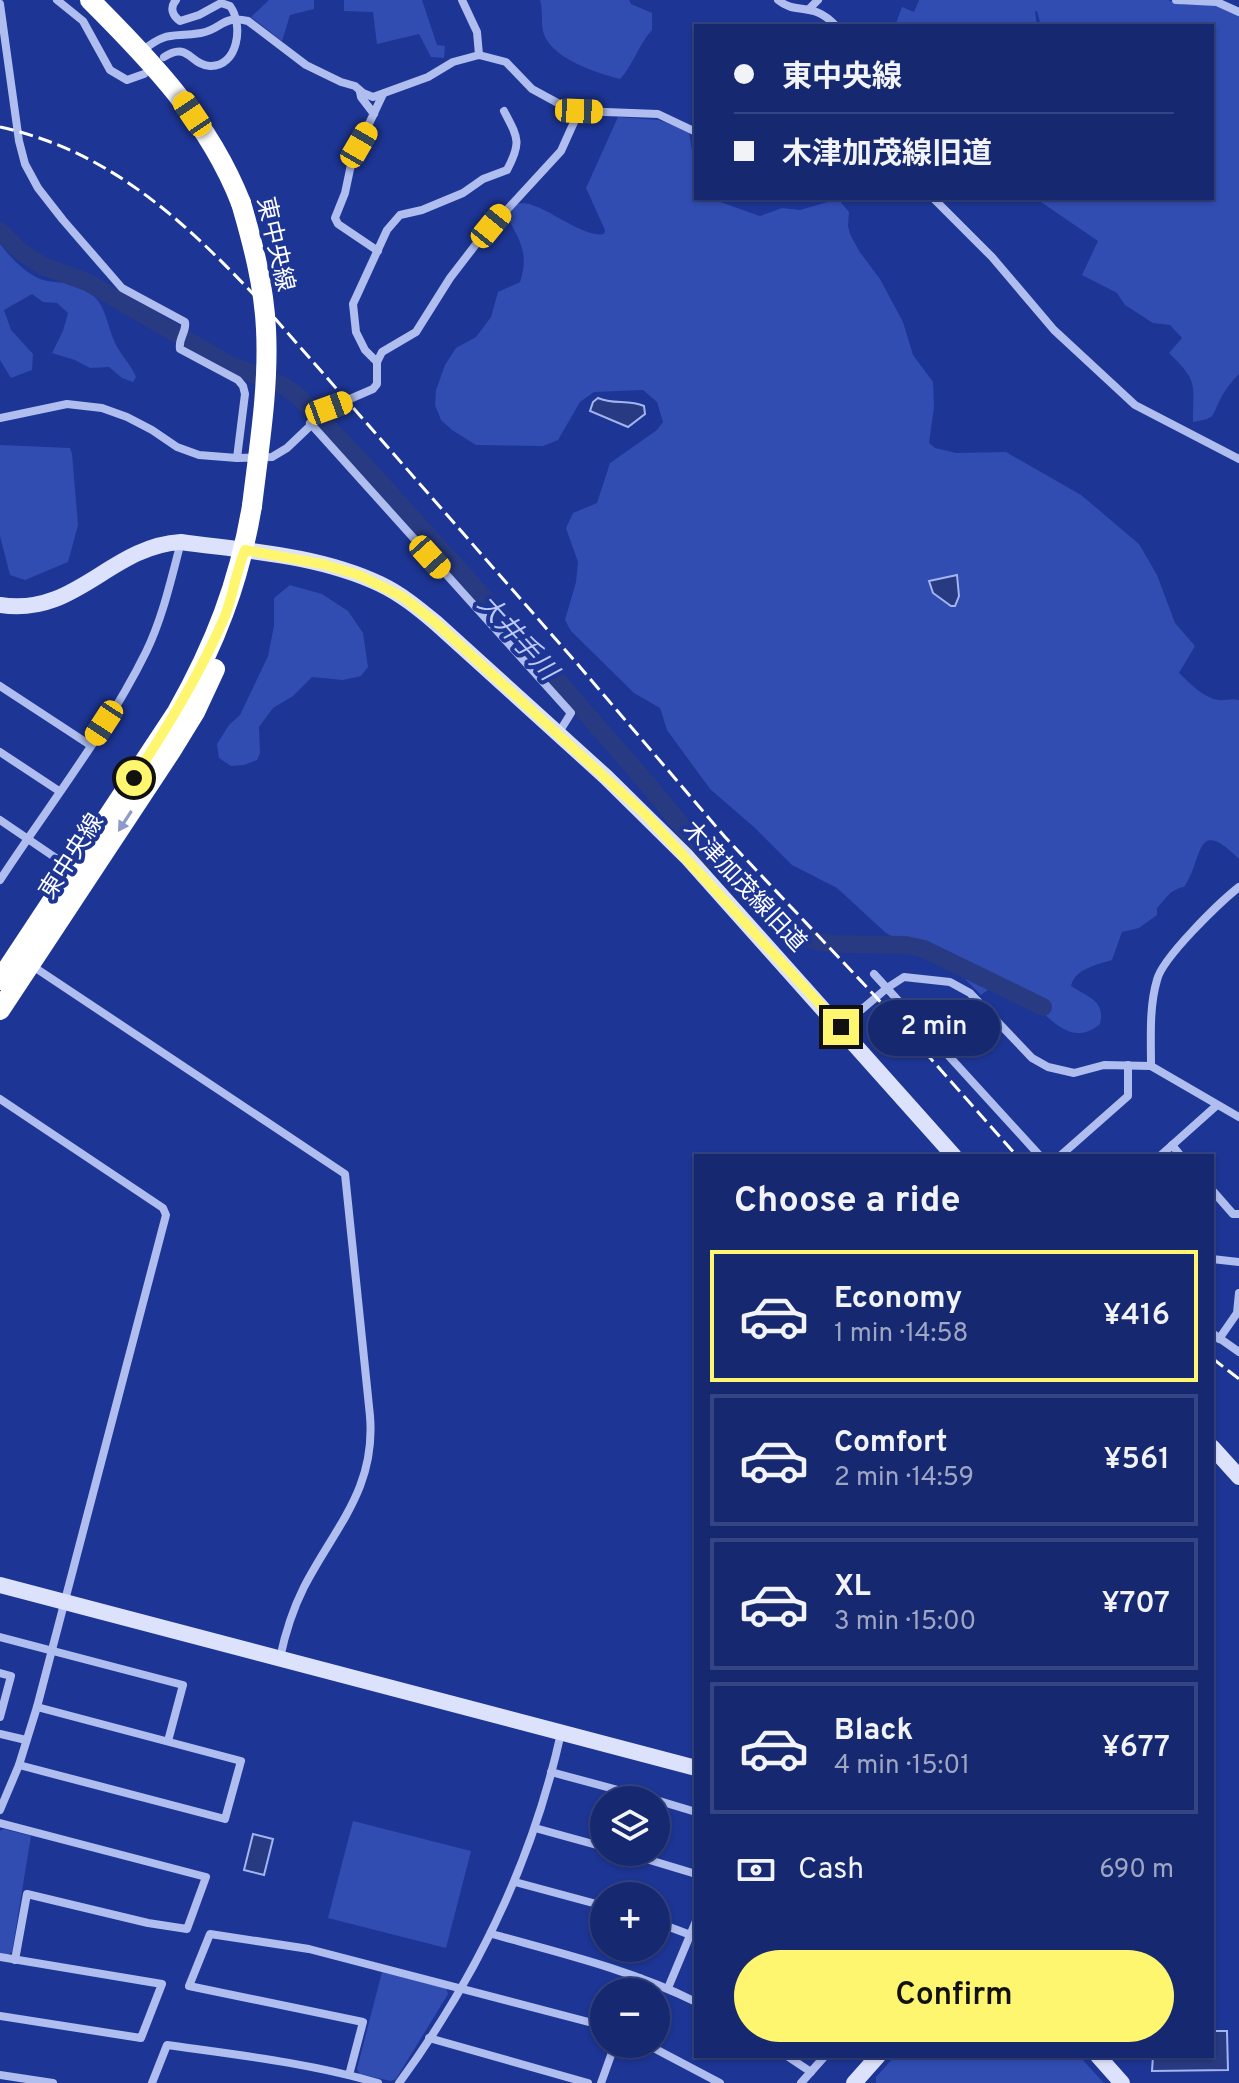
<!DOCTYPE html>
<meta charset="utf-8">
<style>
body{margin:0;font-family:Overpass,"Noto Sans JP",sans-serif;background:#1f3074;color:#f1f3f6;height:100vh;display:flex;flex-direction:column;font-size:30px;white-space:nowrap}
*{box-sizing:border-box;margin:0}
p{font-size:26px;color:#9ea6c3}
.icon{flex:none;width:44px;height:44px;fill:none;stroke:currentColor;stroke-width:2;stroke-linecap:round;stroke-linejoin:round}
.map{position:relative;flex:1;overflow:hidden}
.sheet{position:absolute;left:694px;top:1154px;width:520px;height:904px;display:flex;flex-direction:column;background:#16286f;border-radius:0px;box-shadow:0 2px 6px #0004,0 0 0 2px #354482}
.sheet>*{flex:none}
.top-card{position:absolute;left:694px;top:24px;width:520px;height:176px;border-radius:0px;box-shadow:0 2px 6px #0004,0 0 0 2px #354482;display:grid;align-content:center;height:176px;padding:0 40px;background:#16286f}
.tools{position:absolute;left:590px;top:1786px;display:grid;gap:16px}
.tools a{display:grid;place-items:center;width:80px;height:80px;border-radius:50%;background:#16286f;box-shadow:0 2px 6px #0004,0 0 0 2px #354482;font-size:40px}
.end{position:absolute;width:36px;height:36px;margin:-18px;border:10px solid #fef66e;background:#111;box-shadow:0 0 0 4px #111}
.from{border-radius:50%}
.bubble{position:absolute;height:56px;border-radius:28px;background:#16286f;box-shadow:0 2px 6px #0004,0 0 0 2px #354482;font-size:26px;font-weight:600;line-height:56px;text-align:center}
.car{position:absolute;width:24px;height:48px;margin:-24px -12px;border-radius:10px;box-shadow:0 0 6px 2px #0007;background:linear-gradient(#f5c518 24%,#345 0 40%,#f5c518 0 76%,#345 0 86%,#f5c518 0)}
.top-card b{display:flex;align-items:center;gap:28px;height:76px;font-size:30px}
.top-card b+b{border-top:2px solid #354482}
.top-card i{width:20px;height:20px;background:#f1f3f6}
ul{padding:0;list-style:none}
li{display:flex;align-items:center;gap:24px;height:132px;margin:0 16px 12px;padding:0 24px;border:4px solid #354482;border-radius:0px}
li div{flex:1}
li b{display:block;font-size:30px}
li em{font-style:normal;font-weight:600}
li.selected{border-color:#fef66e}
li>.icon{width:72px;height:72px;stroke-width:1.5}
h2{padding:0 40px;font-size:36px;line-height:96px}
.pay{display:flex;align-items:center;gap:20px;height:88px;padding:0 40px;font-size:30px}
.pay p{margin-inline-start:auto}
.button{display:flex;gap:16px;margin-top:auto;padding:16px 40px}
.button a{flex:1;height:92px;border-radius:48px;background:#fef66e;color:#111;font-size:32px;font-weight:600;line-height:92px;text-align:center}
.map>svg:first-child{display:block}
.green{fill:#314db2}
.water{fill:#283a82;stroke:#a3b5f0;stroke-width:2}
.lines{fill:none;stroke-linecap:round;stroke-linejoin:round}
.river{stroke:#283a82;stroke-width:18}
.street{stroke:#afbdef;stroke-width:8}
.secondary{stroke:#dce2fb;stroke-width:16}
.highway{stroke:#fff;stroke-width:20}
.rail{stroke:#fff;stroke-width:3;stroke-dasharray:14 6;stroke-linecap:butt}
.highway-bridge{stroke:#fff;stroke-width:20}
.oneway{fill:#8e9aca}
.route{stroke:#fef66e;stroke-width:10}
.labels{text-anchor:middle;stroke-width:8;stroke-linejoin:round;paint-order:stroke}
.street-label{font-size:24px;fill:#fff;stroke:#1d3594}
.water-label{font-size:26px;font-style:italic;fill:#bcc9f5;stroke:#1d3594}
</style>
<div class="map">
<svg width="1239" height="2083" viewBox="0 0 1239 2083">
<rect width="100%" height="100%" fill="#1d3594"/>
<!-- green -->
<g class="green">
<path d="M 269,0 L 314,0 L 314,9 L 290,15 L 282,41 L 251,17 Z"/>
<path d="M 344,0 L 422,0 L 437,45 L 445,46 L 444,58 L 431,57 L 419,34 L 377,44 L 373,12 L 344,11 Z"/>
<path d="M 540,0 L 629,0 L 631,4 L 652,13 L 652,30 C 638,45 634,64 620,79 C 597,73 549,58 543,31 C 541,21 543,10 540,0 Z"/>
<path d="M 919,0 L 1168,0 L 1184,5 L 1217,5 L 1239,15 L 1239,374 C 1232,381 1224,391 1220,400 C 1210,419 1217,417 1193,422 C 1193,384 1199,382 1169,353 L 1182,338 L 1170,325 L 1153,323 L 1125,305 L 1117,293 L 1082,275 L 1098,241 L 1035,198 L 1212,198 L 1212,26 L 1041,26 L 1037,11 L 1035,12 L 1037,26 L 895,26 L 902,7 L 914,12 Z"/>
<path d="M 618,117 L 659,120 L 689,131 L 696,177 L 696,198 L 709,198 L 760,216 L 782,208 L 800,210 L 838,199 L 849,212 L 848,226 L 850,234 L 859,251 L 880,279 L 903,322 L 913,355 L 933,382 L 934,407 L 929,443 L 935,448 L 956,453 L 1006,452 L 1081,495 L 1139,544 L 1157,575 L 1175,623 L 1195,646 L 1179,673 C 1190,683 1203,698 1219,700 C 1226,701 1231,698 1239,700 L 1239,859 C 1194,815 1204,859 1184,887 C 1169,890 1167,898 1157,908 L 1157,915 L 1139,928 L 1122,932 L 1112,960 C 1096,965 1075,969 1071,986 C 1087,997 1106,1000 1100,1024 C 1052,1064 1027,956 981,995 L 963,977 L 886,933 L 837,888 L 792,865 L 755,828 L 710,789 L 667,730 L 660,708 L 634,693 L 571,631 L 565,620 L 576,582 L 578,562 L 566,528 L 573,513 L 597,503 L 610,463 L 657,430 L 663,422 L 657,402 L 643,390 L 594,392 L 580,402 L 558,440 L 543,446 L 476,445 L 452,430 L 441,420 L 435,405 L 436,390 L 445,365 L 456,348 L 476,337 L 491,317 L 498,292 L 520,282 C 529,256 521,241 507,217 C 518,176 575,240 604,234 L 605,230 L 586,188 Z"/>
<path d="M 0,244 C 10,257 27,275 43,280 C 55,283 70,282 81,287 C 110,301 105,329 119,350 C 125,360 131,365 136,377 L 133,382 L 122,378 L 109,367 L 90,368 L 75,360 L 52,353 L 63,331 L 68,313 L 57,303 L 43,302 L 32,294 L 4,310 L 11,330 L 33,354 L 32,370 L 11,378 L 0,360 Z"/>
<path d="M 0,445 L 70,448 L 72,454 L 78,525 L 68,562 L 25,580 L 10,575 L 0,536 Z"/>
<path d="M 290,585 L 322,594 L 348,611 L 363,633 L 368,667 L 361,676 L 343,680 L 312,677 L 293,696 L 273,708 L 259,727 L 260,753 L 257,760 L 244,765 L 231,766 L 219,758 L 217,744 L 229,725 L 240,715 L 268,656 L 274,626 L 274,598 Z"/>
<path d="M 353,1821 L 471,1851 L 446,1948 L 328,1918 Z"/>
<path d="M 4,1829 L 31,1836 L 12,1952 L 8,1955 L 0,1953 L 0,1831 Z"/>
<path d="M 382,1972 L 446,1988 L 448,1994 L 396,2079 L 391,2081 L 360,2074 L 357,2069 Z"/>
<path d="M 895,2056 L 1079,2056 L 1104,2083 L 876,2083 L 876,2077 Z"/>
</g>
<!-- water -->
<g class="water">
<path d="M 598,398 C 613,405 629,399 644,406 L 645,414 L 628,427 L 590,411 L 593,402 Z"/>
<path d="M 957,575 L 959,596 L 955,606 L 951,606 L 933,593 L 929,581 Z"/>
<path d="M 253,1834 L 273,1839 L 264,1875 L 244,1870 Z"/>
<path d="M 1212,2031 L 1227,2031 L 1228,2070 L 1152,2071 L 1153,2056 L 1212,2056 Z"/>
</g>
<g class="lines">
<!-- river -->
<path class="river" d="M 0,231 L 20,251 L 43,266 L 87,282 L 230,365 L 282,385 L 298,396 L 359,459 L 517,634 L 651,788 L 689,835 L 712,860 L 736,873 L 779,916 L 810,940 L 832,944 L 906,945 L 924,949 L 1043,1007"/>
<!-- street -->
<g class="street">
<path d="M 57,0 L 83,21 L 110,70 L 127,80 L 144,74"/>
<path d="M 462,0 L 477,32 L 479,55"/>
<path d="M 778,0 C 797,16 812,0 836,26"/>
<path d="M 1176,0 L 1217,2 L 1239,12"/>
<path d="M 0,4 L 19,141 L 25,164 L 38,188 L 63,220 L 122,288 L 185,322 C 187,332 178,338 180,349 L 238,380 L 243,386 L 245,394 L 237,458"/>
<path d="M 809,9 L 818,0"/>
<path d="M 142,51 C 168,30 172,38 201,33 C 222,29 222,15 248,21 L 306,65 L 341,82 L 355,86 L 363,93 L 373,97 L 428,77 L 453,62 L 479,55 L 506,62 L 532,89 L 567,108 L 579,111 L 658,114 L 696,132"/>
<path d="M 164,57 C 189,41 190,65 210,66 C 238,67 244,25 230,6 L 221,3 L 199,15 L 180,21 C 173,16 169,8 176,0"/>
<path d="M 360,92 L 361,97 L 374,114"/>
<path d="M 933,198 L 992,257 L 1054,330 L 1135,405 L 1239,459"/>
<path d="M 378,251 L 338,224 L 335,218 L 345,193 L 352,160 L 383,94"/>
<path d="M 377,362 L 365,350 L 356,332 L 353,304 L 387,230 L 400,215 L 422,210 L 463,193 L 483,179 L 507,170 C 522,142 518,138 504,111"/>
<path d="M 0,418 L 67,404 L 102,408 L 127,417 L 152,430 L 177,447 L 199,455 L 237,458 L 272,457 L 287,448 L 329,408 L 373,389 L 377,384 L 377,362 L 382,352 L 416,332 L 450,278 L 480,239 L 561,151 L 579,111"/>
<path d="M 310,423 L 571,713 L 558,734"/>
<path d="M 0,686 L 90,745"/>
<path d="M 0,752 L 59,791"/>
<path d="M 0,820 L 72,869"/>
<path d="M 0,880 C 49,805 106,733 146,652 C 163,617 171,579 181,542"/>
<path d="M 31,965 L 345,1174 L 370,1416 C 376,1489 335,1527 304,1587 C 293,1609 285,1634 280,1658"/>
<path d="M 874,974 L 1040,1156"/>
<path d="M 841,1027 L 887,988 L 904,977 L 950,982 L 970,993 L 1032,1058 L 1048,1067 L 1074,1073 L 1104,1065 L 1151,1066 L 1239,1117"/>
<path d="M 1151,1066 C 1151,1038 1149,1007 1157,980 C 1162,958 1220,902 1239,887"/>
<path d="M 0,1099 L 163,1208 L 166,1215 L 37,1707 L 19,1765 L 0,1810"/>
<path d="M 1172,1145 L 1181,1156"/>
<path d="M 1060,1156 L 1128,1096 L 1128,1065"/>
<path d="M 1160,1156 L 1216,1106"/>
<path d="M 1212,1190 L 1233,1214 L 1239,1214"/>
<path d="M 1212,1259 L 1239,1262"/>
<path d="M 1212,1333 L 1239,1352"/>
<path d="M 1219,1339 L 1237,1313 L 1239,1293"/>
<path d="M 0,1637 L 183,1685 L 168,1741"/>
<path d="M 0,1673 L 11,1676 L 0,1717"/>
<path d="M 0,1734 L 26,1740"/>
<path d="M 19,1765 L 225,1819 L 241,1761 L 37,1707"/>
<path d="M 551,1772 L 655,1800"/>
<path d="M 656,1800 L 696,1812"/>
<path d="M 0,1823 L 206,1877 L 187,1929 L 148,1923 L 27,1894 L 15,1960"/>
<path d="M 535,1828 L 604,1847"/>
<path d="M 623,1852 L 696,1874"/>
<path d="M 515,1882 L 604,1906"/>
<path d="M 656,1922 L 696,1937"/>
<path d="M 492,1934 C 560,1953 632,1970 696,2002"/>
<path d="M 0,1957 L 162,1984 L 141,2038 L 0,2016"/>
<path d="M 668,1988 L 696,1921"/>
<path d="M 635,1992 L 640,1978"/>
<path d="M 429,2038 L 588,2083"/>
<path d="M 646,2044 L 720,2083"/>
<path d="M 787,2056 L 811,2072"/>
<path d="M 0,2075 L 53,2083"/>
<path d="M 349,2075 L 363,2022 L 189,1986 L 210,1934 L 309,1949 L 604,2026"/>
<path d="M 152,2083 L 167,2045 C 238,2055 310,2063 378,2083"/>
<path d="M 399,2083 C 476,1978 533,1860 561,1733"/>
<path d="M 601,2083 L 615,2044"/>
<path d="M 801,2083 L 825,2056"/>
</g>
<!-- secondary -->
<g class="secondary">
<path d="M 0,605 C 76,617 110,546 181,542 C 247,551 319,555 380,584 C 401,594 418,608 436,623 L 606,777 L 687,857 L 954,1156"/>
<path d="M 1212,1447 L 1239,1477"/>
<path d="M 0,1585 L 696,1768"/>
<path d="M 1098,2056 L 1122,2083"/>
<path d="M 854,2083 L 878,2056"/>
</g>
<!-- highway -->
<g class="highway">
<path d="M 90,0 C 151,61 209,121 241,203"/>
<path d="M 0,980 L 177,712 C 215,644 239,583 252,506"/>
<path d="M 0,1010 L 171,751 L 195,712 L 215,669"/>
</g>
<!-- rail -->
<g class="rail">
<path d="M 0,127 C 110,151 184,221 258,299 L 574,660 L 725,837 L 876,997 L 1017,1156"/>
<path d="M 1212,1358 L 1239,1379"/>
</g>
<!-- highway-bridge -->
<path class="highway-bridge" d="M 241,203 C 253,244 264,286 266,329 C 269,388 259,447 252,506"/>
</g>
<!-- one-way arrows -->
<defs><path id="oneway-solid" d="M-6-.8H1V-3.2L6.5 0L1 3.2V.8H-6Z" transform="scale(2)"/></defs>
<use class="oneway" href="#oneway-solid" transform="translate(125 821) rotate(123)"/>
<g class="lines">
<!-- route -->
<path class="route" d="M 134,778 C 168,726 200,674 225,616 C 233,595 236,572 245,550 L 322,564 L 359,575 L 403,597 L 436,623 L 646,815 L 841,1027"/>
</g>
<g class="labels">
<!-- street labels -->
<g class="street-label">
<text transform="translate(276 244) rotate(77)" y="8">東中央線</text>
<text transform="translate(71 856) rotate(-57)" y="8">東中央線</text>
<text transform="translate(745 886) rotate(47)" y="8">木津加茂線旧道</text>
</g>
<!-- water labels -->
<g class="water-label">
<text transform="translate(518 637) rotate(48)" y="9">大井手川</text>
</g>
</g>
</svg>
<div class="tools">
<a><svg class="icon" aria-label="layers" viewBox="0 0 24 24"><path d="M12 4l9 5-9 5-9-5zM3 14l9 5 9-5"/></svg></a>
<a>+</a>
<a>−</a>
</div>
<i class="end from" style="left:134px;top:778px"></i>
<i class="end" style="left:841px;top:1027px"></i>
<div class="bubble" style="left:868px;top:1000px;width:132px">2 min</div>
<i class="car" style="left:579px;top:111px;rotate:92deg"></i>
<i class="car" style="left:192px;top:114px;rotate:326deg"></i>
<i class="car" style="left:359px;top:145px;rotate:30deg"></i>
<i class="car" style="left:491px;top:226px;rotate:39deg"></i>
<i class="car" style="left:329px;top:408px;rotate:70deg"></i>
<i class="car" style="left:430px;top:557px;rotate:138deg"></i>
<i class="car" style="left:104px;top:723px;rotate:213deg"></i>
<div class="top-card">
<b><i class="from"></i>東中央線</b>
<b><i></i>木津加茂線旧道</b>
</div>
<section class="sheet">
<h2>Choose a ride</h2>
<ul>
<li class="selected"><svg class="icon" aria-label="car" viewBox="0 0 24 24"><path d="M5 17H2v-5l4-1 3-4h7l3 4 3 1v5h-3M9 17h6M6 11h13"/><circle cx="7" cy="17" r="2"/><circle cx="17" cy="17" r="2"/></svg><div><b>Economy</b><p>1 min · 14:58</p></div><em>¥416</em></li>
<li><svg class="icon" aria-label="car" viewBox="0 0 24 24"><path d="M5 17H2v-5l4-1 3-4h7l3 4 3 1v5h-3M9 17h6M6 11h13"/><circle cx="7" cy="17" r="2"/><circle cx="17" cy="17" r="2"/></svg><div><b>Comfort</b><p>2 min · 14:59</p></div><em>¥561</em></li>
<li><svg class="icon" aria-label="car" viewBox="0 0 24 24"><path d="M5 17H2v-5l4-1 3-4h7l3 4 3 1v5h-3M9 17h6M6 11h13"/><circle cx="7" cy="17" r="2"/><circle cx="17" cy="17" r="2"/></svg><div><b>XL</b><p>3 min · 15:00</p></div><em>¥707</em></li>
<li><svg class="icon" aria-label="car" viewBox="0 0 24 24"><path d="M5 17H2v-5l4-1 3-4h7l3 4 3 1v5h-3M9 17h6M6 11h13"/><circle cx="7" cy="17" r="2"/><circle cx="17" cy="17" r="2"/></svg><div><b>Black</b><p>4 min · 15:01</p></div><em>¥677</em></li>
</ul>
<div class="pay"><svg class="icon" aria-label="cash" viewBox="0 0 24 24"><path d="M3 7h18v10H3z"/><circle cx="12" cy="12" r="2"/></svg>Cash<p>690 m</p></div>
<div class="button"><a>Confirm</a></div>
</section>
</div>
